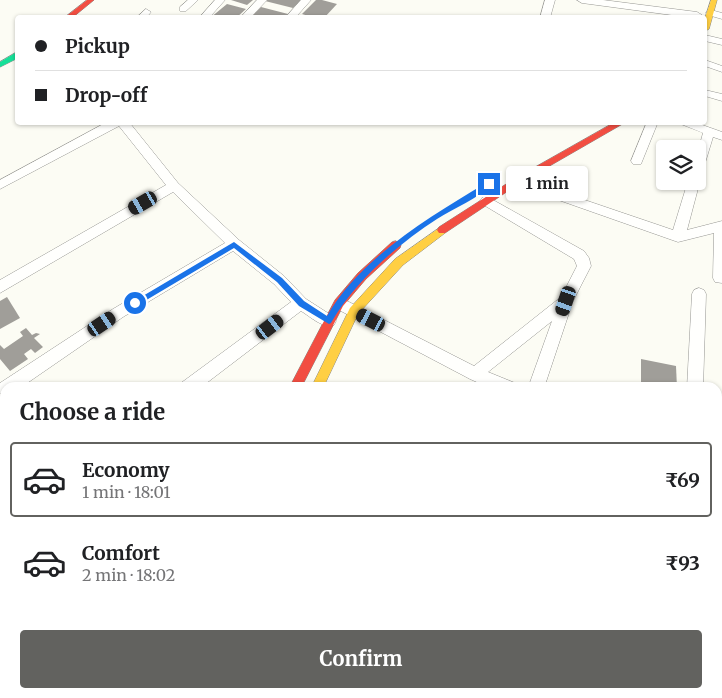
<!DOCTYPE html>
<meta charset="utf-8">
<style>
body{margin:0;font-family:Merriweather,serif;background:#f6f6f6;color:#202124;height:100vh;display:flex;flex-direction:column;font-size:19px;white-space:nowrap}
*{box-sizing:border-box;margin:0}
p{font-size:16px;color:#757577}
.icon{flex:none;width:28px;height:28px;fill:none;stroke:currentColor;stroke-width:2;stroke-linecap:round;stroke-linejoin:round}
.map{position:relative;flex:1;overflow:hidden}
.details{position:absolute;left:0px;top:382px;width:722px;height:316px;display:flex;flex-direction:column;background:#fff;border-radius:15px 15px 0 0;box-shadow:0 1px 4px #0004}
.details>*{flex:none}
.guide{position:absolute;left:15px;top:15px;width:692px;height:110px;border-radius:5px;box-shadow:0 1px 4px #0004;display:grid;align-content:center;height:110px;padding:0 20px;background:#fff}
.tools{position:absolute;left:656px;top:140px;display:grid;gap:10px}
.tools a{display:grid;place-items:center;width:50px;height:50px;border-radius:5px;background:#fff;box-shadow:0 1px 4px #0004;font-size:25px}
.end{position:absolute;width:22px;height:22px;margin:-11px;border:6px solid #1a73e8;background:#fff;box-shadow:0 0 0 2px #fff}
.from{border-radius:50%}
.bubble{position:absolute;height:35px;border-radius:5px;background:#fff;box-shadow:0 1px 4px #0004;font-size:16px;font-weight:700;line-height:35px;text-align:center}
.car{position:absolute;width:15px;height:30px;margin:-15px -8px;border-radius:6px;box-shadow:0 0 4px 1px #0007;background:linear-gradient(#222 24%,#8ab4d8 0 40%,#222 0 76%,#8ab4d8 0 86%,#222 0)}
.guide b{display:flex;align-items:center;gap:18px;height:48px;font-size:19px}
.guide b+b{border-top:1px solid #e0e0e0}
.guide i{width:12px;height:12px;background:#202124}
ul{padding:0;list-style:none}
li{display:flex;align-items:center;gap:15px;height:75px;margin:0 10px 8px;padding:0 10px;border:2px solid transparent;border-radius:5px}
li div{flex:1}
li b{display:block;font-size:19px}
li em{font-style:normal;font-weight:700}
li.on{border-color:#62625f}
li>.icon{width:45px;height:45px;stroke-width:1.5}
h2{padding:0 20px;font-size:22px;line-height:60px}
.cta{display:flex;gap:10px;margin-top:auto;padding:10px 20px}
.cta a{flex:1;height:58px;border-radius:5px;background:#62625f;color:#fff;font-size:20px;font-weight:700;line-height:58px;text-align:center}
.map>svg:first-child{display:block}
.building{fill:#a09e99}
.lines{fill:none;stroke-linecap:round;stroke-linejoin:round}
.street-casing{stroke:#969692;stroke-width:1}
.fast-casing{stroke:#8c8c89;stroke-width:1}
.slow-casing{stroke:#8c8c89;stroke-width:1}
.jam-casing{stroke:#8c8c89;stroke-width:1}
.street{fill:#fffffd;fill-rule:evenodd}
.fast{fill:#16e098;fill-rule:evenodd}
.slow{fill:#ffcf43;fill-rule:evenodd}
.jam{fill:#f24e42;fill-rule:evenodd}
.route{fill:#1a73e8}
</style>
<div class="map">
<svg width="722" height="698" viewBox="0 0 722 698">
<rect width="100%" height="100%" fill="#fcfcf4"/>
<!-- building -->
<g class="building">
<path d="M 231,0 L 253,0 L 247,5 Z"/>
<path d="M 267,0 L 301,0 L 293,8 L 265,1 Z"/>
<path d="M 316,0 L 322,0 L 337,4 L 324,18 L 315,18 L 302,14 Z"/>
<path d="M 227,4 L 246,9 L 236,18 L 210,18 Z"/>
<path d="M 261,7 L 288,14 L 285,18 L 250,18 Z"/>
<path d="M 7,297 L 20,318 L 0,329 L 0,301 Z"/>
<path d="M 26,328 L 32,335 L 36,333 L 40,334 L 34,338 L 43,347 L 35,353 L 31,349 L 24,354 L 28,359 L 10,371 L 0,359 L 0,345 L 4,349 L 23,336 L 20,332 Z"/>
<path d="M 641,359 L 676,366 L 677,388 L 641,388 Z"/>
<path d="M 5,545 L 5,610 L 3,611 L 0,604 L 0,549 Z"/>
<path d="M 718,618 L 722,620 L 722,671 L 718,669 Z"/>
<path d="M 134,694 L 169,694 L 166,698 L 131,698 Z"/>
<path d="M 241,694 L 276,694 L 273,698 L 238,698 Z"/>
<path d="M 293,694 L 305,694 L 310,698 L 291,698 Z"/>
<path d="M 417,694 L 516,694 L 515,698 L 415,698 Z"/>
<path d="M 629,694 L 684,694 L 684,698 L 628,698 Z"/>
</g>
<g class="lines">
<!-- street casing -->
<g class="street-casing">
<g id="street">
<path d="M 188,0 L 198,0 L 186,11 L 180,11 L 180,7 Z"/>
<path d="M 215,0 L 225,0 L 209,18 L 199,18 Z"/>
<path d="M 257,0 L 267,0 L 250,18 L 240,18 Z"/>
<path d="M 301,0 L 311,0 L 295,18 L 285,18 Z"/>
<path d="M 545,0 L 555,0 L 550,18 L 540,18 Z"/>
<path d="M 577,0 L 603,0 L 697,12 L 702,15 L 694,18 L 582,3 Z"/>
<path d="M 146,9 L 151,12 L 146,18 L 136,18 Z"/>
<path d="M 711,10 L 722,13 L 722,19 L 708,15 L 706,13 Z"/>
<path d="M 705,35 L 722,39 L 722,45 L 705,41 Z"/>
<path d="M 705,60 L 722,66 L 722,72 L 705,66 Z"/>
<path d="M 705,90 L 722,94 L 722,101 L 705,96 Z"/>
<path d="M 107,122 L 129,122 L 178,183 L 239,240 L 284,276 L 306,299 L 334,317 L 336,321 L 334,325 C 323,329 311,317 301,311 L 200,388 L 179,388 L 181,383 L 291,302 L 274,284 L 233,251 L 123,317 L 20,388 L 5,388 L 5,395 L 0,393 L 0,383 L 113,309 L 225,243 L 173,192 L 0,293 L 0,280 L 166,185 L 119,126 L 0,189 L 0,180 Z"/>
<path d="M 647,122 L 658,122 L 641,164 L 633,164 L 631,161 Z"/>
<path d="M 676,122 L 694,122 L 722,132 L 722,140 L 713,137 L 702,173 L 698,174 L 698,151 L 703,133 Z"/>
<path d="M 517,177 L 673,230 L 688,181 L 698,181 L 698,178 L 700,181 L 687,230 L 722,221 L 722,283 L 715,282 L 713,278 L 714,233 L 678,242 L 513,184 L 511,181 Z"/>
<path d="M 486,196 L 584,251 L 589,258 L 591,266 L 573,301 L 544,388 L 528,388 L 552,321 L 488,372 L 515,383 L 517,388 L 490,388 L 470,379 L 339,310 L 337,306 L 339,302 L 344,300 L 349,302 L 474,366 L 561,297 L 577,266 L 574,259 L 482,204 L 480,201 L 482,198 Z"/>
<path d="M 699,288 L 704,290 L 706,294 L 703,388 L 687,388 L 692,294 L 694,290 Z"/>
<path d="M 718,417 L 722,418 L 722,434 L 718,432 Z"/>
<path d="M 5,507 L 5,527 L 0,529 L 0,509 Z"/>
<path d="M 372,694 L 416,694 L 415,698 L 373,698 Z"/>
</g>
</g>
<!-- fast casing -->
<g class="fast-casing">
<path id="fast" d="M 15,53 L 18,53 L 18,58 L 0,67 L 0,62 Z"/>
</g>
<!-- slow casing -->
<g class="slow-casing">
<g id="slow">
<path d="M 711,0 L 717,0 L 709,29 L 705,31 L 705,18 Z"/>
<path d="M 442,226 L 445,227 L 447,230 L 445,233 L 403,265 L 358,314 L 323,388 L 311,388 L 350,308 L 395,259 Z"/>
<path d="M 87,694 L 105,694 L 103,698 L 85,698 Z"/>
</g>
</g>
<!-- jam casing -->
<g class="jam-casing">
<g id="jam">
<path d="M 87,0 L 94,0 L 72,18 L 64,18 Z"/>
<path d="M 615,122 L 626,122 L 520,183 L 445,233 L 439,233 L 437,230 L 439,227 L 514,179 Z"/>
<path d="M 396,241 L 401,245 L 400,248 L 366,279 L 343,306 L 301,388 L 289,388 L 335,300 L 358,273 L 392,242 Z"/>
<path d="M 51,694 L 69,694 L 67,698 L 49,698 Z"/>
</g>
</g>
<!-- street -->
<use href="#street" class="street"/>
<!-- fast -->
<use href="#fast" class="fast"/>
<!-- slow -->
<use href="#slow" class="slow"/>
<!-- jam -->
<use href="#jam" class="jam"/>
</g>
<!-- route -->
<path class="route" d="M 486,183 L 492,184 C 478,199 454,208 437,219 C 397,245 355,281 331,323 L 329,324 L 299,306 L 277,282 L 234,248 L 138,305 L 135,306 L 131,303 L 234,242 L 282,278 L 304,301 L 327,316 C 360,258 431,216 486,183 Z"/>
</svg>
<div class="tools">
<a><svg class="icon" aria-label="layers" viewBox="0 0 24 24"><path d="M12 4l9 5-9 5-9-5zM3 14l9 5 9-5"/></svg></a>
</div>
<i class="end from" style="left:135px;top:303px"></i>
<i class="end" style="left:489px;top:184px"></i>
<div class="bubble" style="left:506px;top:166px;width:82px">1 min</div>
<i class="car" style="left:143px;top:203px;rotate:240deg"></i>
<i class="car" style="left:566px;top:301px;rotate:199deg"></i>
<i class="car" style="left:371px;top:320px;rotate:297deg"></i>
<i class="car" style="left:102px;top:324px;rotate:56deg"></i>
<i class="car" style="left:270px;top:327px;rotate:53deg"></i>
<div class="guide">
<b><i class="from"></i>Pickup</b>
<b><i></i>Drop-off</b>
</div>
<section class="details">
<h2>Choose a ride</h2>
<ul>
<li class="on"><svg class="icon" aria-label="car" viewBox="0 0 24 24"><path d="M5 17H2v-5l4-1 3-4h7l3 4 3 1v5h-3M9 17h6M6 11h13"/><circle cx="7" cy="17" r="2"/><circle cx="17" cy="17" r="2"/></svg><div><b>Economy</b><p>1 min · 18:01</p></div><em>₹69</em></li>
<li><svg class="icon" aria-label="car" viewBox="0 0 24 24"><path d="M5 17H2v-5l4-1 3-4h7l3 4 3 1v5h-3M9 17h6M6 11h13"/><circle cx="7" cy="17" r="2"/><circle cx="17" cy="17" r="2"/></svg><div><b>Comfort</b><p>2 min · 18:02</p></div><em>₹93</em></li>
</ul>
<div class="cta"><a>Confirm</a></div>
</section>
</div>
